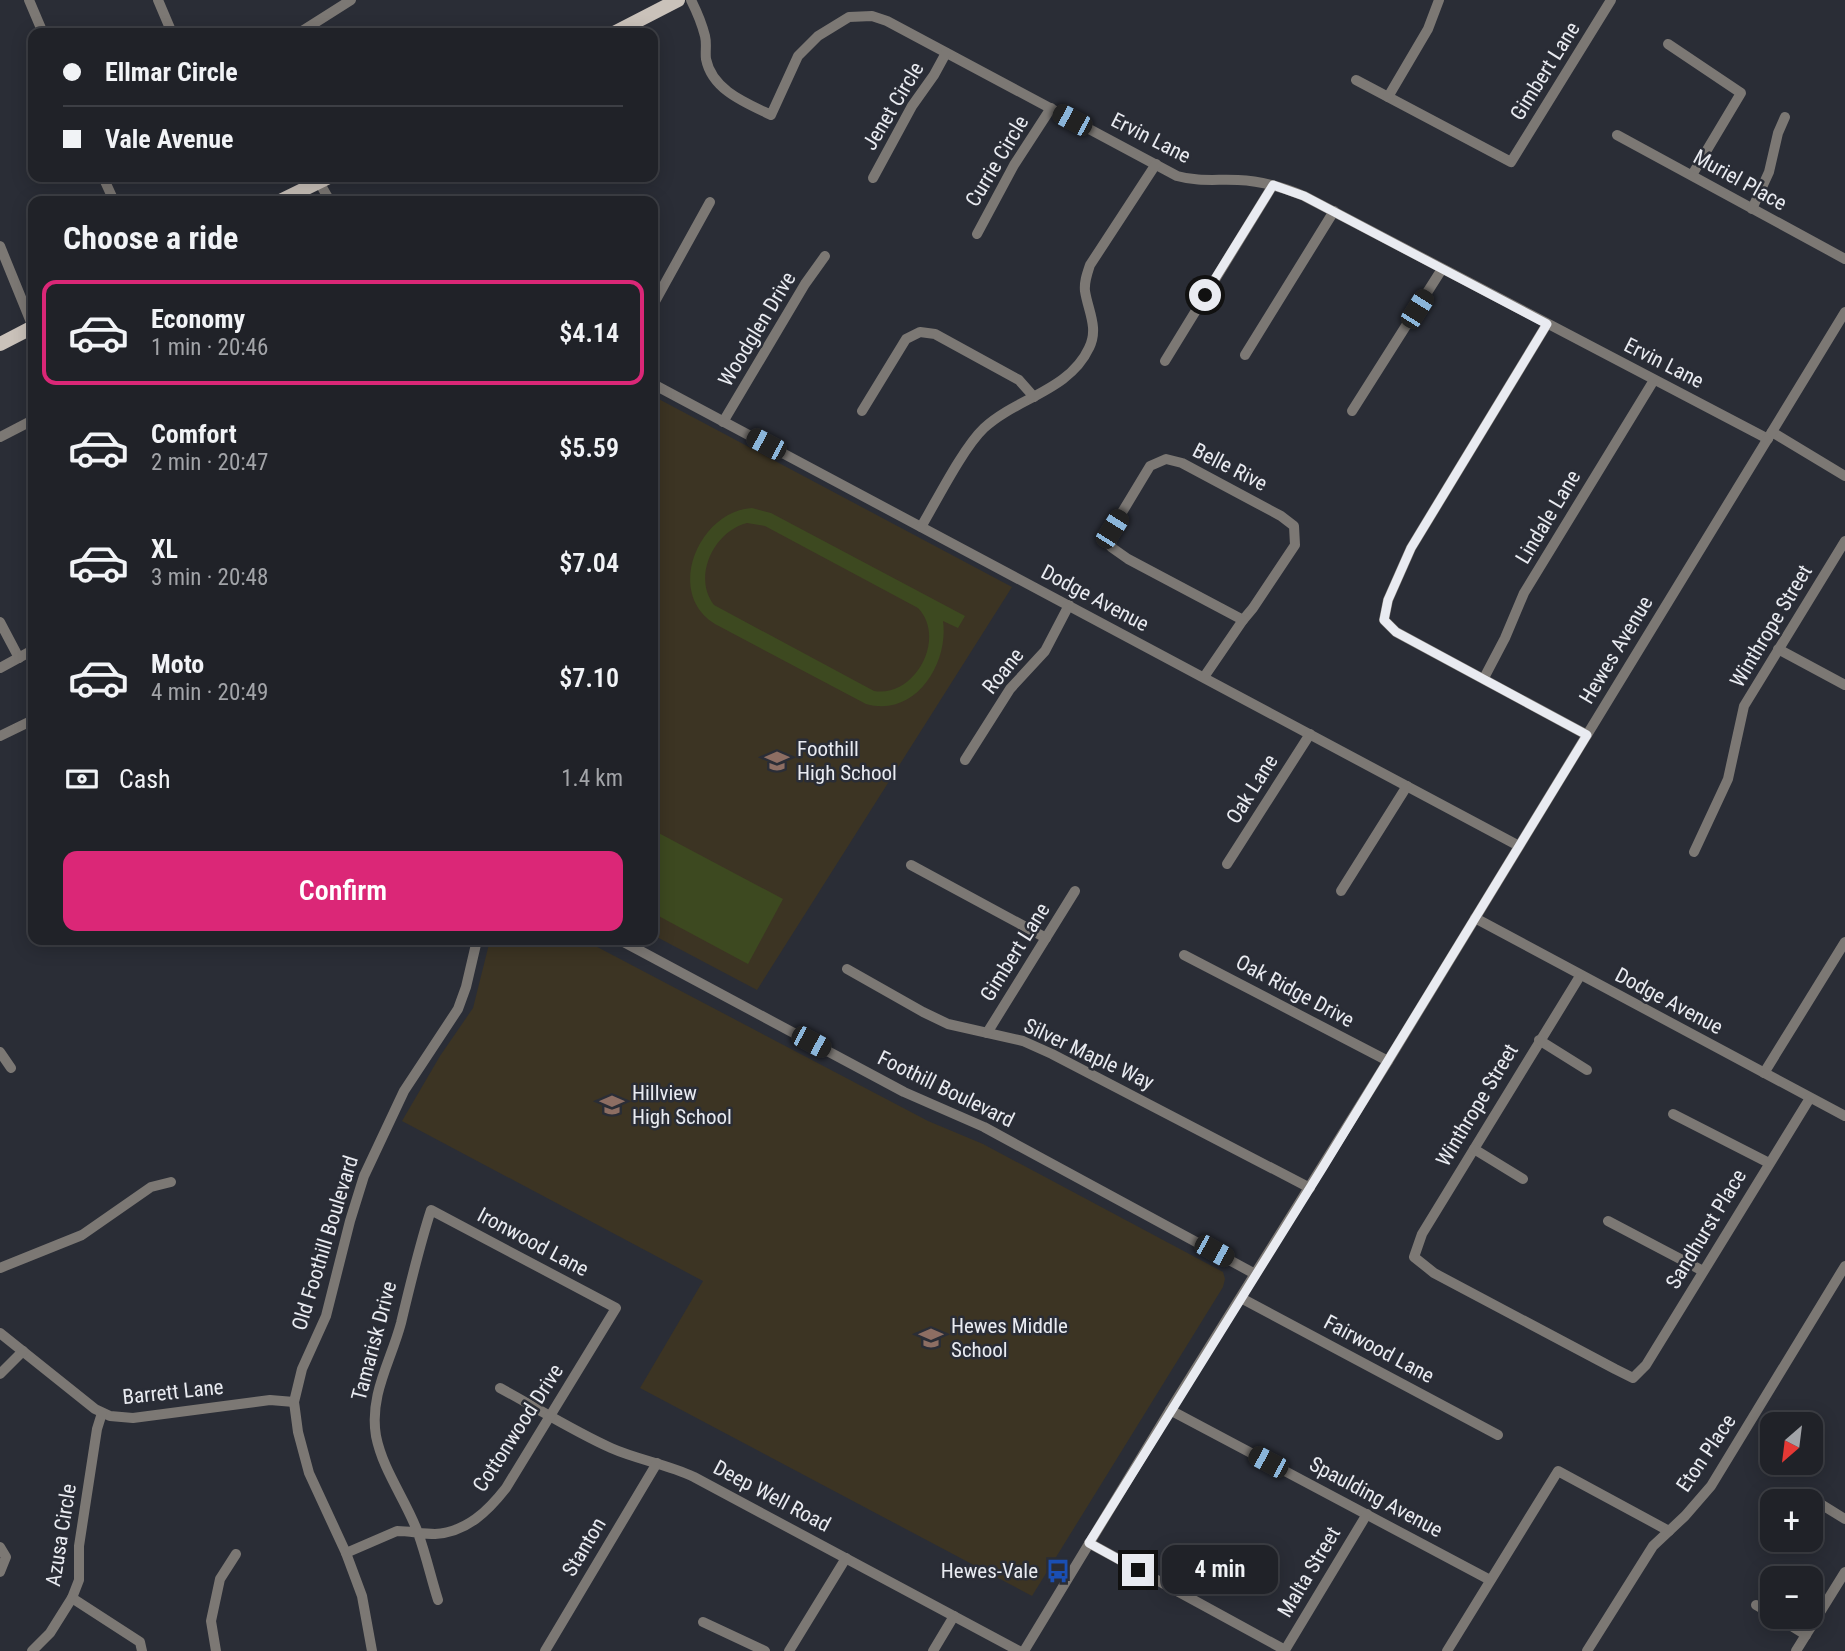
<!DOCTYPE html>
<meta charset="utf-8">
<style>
body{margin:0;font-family:"Roboto Condensed",sans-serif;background:#2d2f34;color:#f1f3f6;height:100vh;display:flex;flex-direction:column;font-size:26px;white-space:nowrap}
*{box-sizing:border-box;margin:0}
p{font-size:23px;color:#a2a4a8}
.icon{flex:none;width:38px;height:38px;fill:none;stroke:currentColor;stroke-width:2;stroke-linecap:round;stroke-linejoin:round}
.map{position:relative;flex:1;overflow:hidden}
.sheet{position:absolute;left:28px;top:196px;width:630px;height:749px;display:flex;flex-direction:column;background:#202228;border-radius:14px;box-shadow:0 4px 18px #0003,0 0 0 2px #3d3f45}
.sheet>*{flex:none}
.guide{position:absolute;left:28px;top:28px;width:630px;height:154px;border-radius:14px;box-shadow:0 4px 18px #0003,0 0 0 2px #3d3f45;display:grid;align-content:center;height:154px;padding:0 35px;background:#202228}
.needle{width:46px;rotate:208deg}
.tools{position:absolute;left:1760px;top:1412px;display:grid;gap:14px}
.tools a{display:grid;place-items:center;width:63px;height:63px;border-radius:14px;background:#202228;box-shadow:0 4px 18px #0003,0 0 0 2px #3d3f45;font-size:35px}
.end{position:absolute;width:32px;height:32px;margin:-16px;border:9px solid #e9ebf1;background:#111;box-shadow:0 0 0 4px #111}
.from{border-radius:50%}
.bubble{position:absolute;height:49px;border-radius:14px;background:#202228;box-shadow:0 4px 18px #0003,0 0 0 2px #3d3f45;font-size:23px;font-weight:600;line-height:49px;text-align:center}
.car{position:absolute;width:21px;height:42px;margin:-21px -10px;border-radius:9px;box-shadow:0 0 5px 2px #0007;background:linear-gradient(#222 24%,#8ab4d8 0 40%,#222 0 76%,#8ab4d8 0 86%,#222 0)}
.guide b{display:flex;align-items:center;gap:24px;height:66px;font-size:26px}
.guide b+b{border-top:2px solid #3d3f45}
.guide i{width:18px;height:18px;background:#f1f3f6}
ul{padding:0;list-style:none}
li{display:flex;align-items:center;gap:21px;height:105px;margin:0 14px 10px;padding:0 21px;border:4px solid transparent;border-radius:14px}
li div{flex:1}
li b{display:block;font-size:26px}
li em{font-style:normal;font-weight:600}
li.active{border-color:#db2777}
li>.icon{width:63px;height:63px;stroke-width:1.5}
h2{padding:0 35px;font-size:32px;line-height:84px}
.pay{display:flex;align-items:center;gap:18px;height:77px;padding:0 35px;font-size:26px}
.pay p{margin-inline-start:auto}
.action{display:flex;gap:14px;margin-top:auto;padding:14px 35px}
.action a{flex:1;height:80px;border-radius:14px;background:#db2777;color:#fff;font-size:28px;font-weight:600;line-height:80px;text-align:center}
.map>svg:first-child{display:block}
.education{fill:#3c3423}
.green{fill:#3d4920;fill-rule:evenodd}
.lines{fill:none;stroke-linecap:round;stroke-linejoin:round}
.minor{stroke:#7c7874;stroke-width:10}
.major{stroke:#cac2ba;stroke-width:14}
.route{stroke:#e9ebf1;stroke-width:9}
.labels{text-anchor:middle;stroke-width:5;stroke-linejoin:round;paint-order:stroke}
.street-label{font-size:21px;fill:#e9ebf1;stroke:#2a2d36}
.poi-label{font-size:21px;fill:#e9ebf1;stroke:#2a2d36;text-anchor:start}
</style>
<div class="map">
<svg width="1845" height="1651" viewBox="0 0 1845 1651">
<rect width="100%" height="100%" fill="#2a2d36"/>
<!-- education -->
<g class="education">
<path d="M 653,396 L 1012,587 L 757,990 L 653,935 Z"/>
<path d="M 490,940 L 584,940 L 928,1121 L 983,1144 L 1223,1272 L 1225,1279 L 1223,1287 L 1032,1596 L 640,1388 L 703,1281 L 402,1121 L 440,1056 L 473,1008 Z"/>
</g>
<!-- green -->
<g class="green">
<path d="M 752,508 L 771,513 L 965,616 L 958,628 L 943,621 C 949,664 915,718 866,704 L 715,624 C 664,593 699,511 752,508 ZM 747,523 L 765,526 L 918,608 C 947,638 915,698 874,691 L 714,605 C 692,577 714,531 747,523 Z"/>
<path d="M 653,830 L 783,899 L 748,964 L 653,913 Z"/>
</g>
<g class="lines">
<!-- minor -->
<g class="minor">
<path d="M 29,0 L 43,33"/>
<path d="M 158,0 L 172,33"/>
<path d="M 691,0 C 697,12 702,24 705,36 C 707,44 705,51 706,59 C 712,90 746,103 771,115 L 798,56 L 818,36 L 849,17 L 872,16 L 887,21 L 1177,176 C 1198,182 1217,179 1238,180 C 1261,181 1283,187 1304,196 L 1768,439"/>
<path d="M 299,33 L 351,0"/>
<path d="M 1668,44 L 1741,93 L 1692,175"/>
<path d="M 1356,80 L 1511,162 L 1611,0"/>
<path d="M 1388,97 L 1428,29 L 1439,0"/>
<path d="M 1617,135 L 1845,259"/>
<path d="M 103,177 L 114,201"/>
<path d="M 873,178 L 912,106 L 934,75 L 946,53"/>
<path d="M 319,182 L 330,201"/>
<path d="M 1752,209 L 1769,172 L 1778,133 L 1785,117"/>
<path d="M 977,234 L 1014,165 L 1051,108"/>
<path d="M 0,246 L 33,327"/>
<path d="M 653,305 L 710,202"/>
<path d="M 1547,324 L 1411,548 L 1388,600 L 1384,620 L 1396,632 L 1587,735"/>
<path d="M 1245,355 L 1334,211"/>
<path d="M 1165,361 L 1273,185"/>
<path d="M 653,384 L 1519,846"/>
<path d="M 862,411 L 906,339 L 920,332 L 935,334 L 1019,380 L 1034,397"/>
<path d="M 1352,411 L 1442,269"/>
<path d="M 723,422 L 805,284 L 825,256"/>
<path d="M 1772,432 L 1845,476"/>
<path d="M 0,437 L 33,420"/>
<path d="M 1166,459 L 1182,463 L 1281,516 L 1294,526 L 1295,545 L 1253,608 L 1243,620 L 1128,559 L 1111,547 L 1112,529 L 1150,466 Z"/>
<path d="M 921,527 C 937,500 963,448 984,428 C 1016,398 1069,391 1089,348 C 1099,328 1088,311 1085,291 C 1084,282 1087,274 1090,265 L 1156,164"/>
<path d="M 0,622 L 19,658"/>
<path d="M 1778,649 L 1845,685"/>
<path d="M 0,668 L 33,650"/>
<path d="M 1204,677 L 1243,620"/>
<path d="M 1484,678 L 1505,638 L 1524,593 L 1654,380"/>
<path d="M 0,736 L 33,720"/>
<path d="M 965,760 L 1010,689 L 1045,651 L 1069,605"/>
<path d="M 1694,852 L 1728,779 L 1744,706 L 1845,541"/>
<path d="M 1227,864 L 1310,734"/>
<path d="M 911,865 L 1046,938"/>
<path d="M 1341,891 L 1407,786"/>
<path d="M 1475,918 L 1845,1116"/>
<path d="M 620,940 L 904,1092 L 984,1127 L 1255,1274"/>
<path d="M 1184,955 L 1388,1061"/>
<path d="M 847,969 L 923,1012 L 948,1024 L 1023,1041 L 1052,1054 L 1310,1188"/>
<path d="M 1580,976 L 1422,1234 L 1414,1257 L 1434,1273 L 1615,1369 L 1633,1378 L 1646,1365 L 1810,1098"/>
<path d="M 987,1033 L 1075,891"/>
<path d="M 1539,1040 L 1587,1070"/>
<path d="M 0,1052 L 11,1068"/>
<path d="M 1764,1073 L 1845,942"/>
<path d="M 1673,1114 L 1769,1163"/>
<path d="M 1474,1149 L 1523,1179"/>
<path d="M 1608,1221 L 1703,1271"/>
<path d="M 0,1268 L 82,1235 L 151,1187 L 171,1182"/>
<path d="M 1241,1298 L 1498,1435"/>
<path d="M 0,1333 L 95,1409 L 110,1416 L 133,1418 L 270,1400 L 294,1402"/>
<path d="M 0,1374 L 23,1351"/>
<path d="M 500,1388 C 537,1408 573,1431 611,1448 C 638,1460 667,1464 694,1477 L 1019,1651"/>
<path d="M 1170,1410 L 1490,1580"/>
<path d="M 1819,1503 L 1845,1519"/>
<path d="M 1089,1543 L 1285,1650 L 1367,1514"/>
<path d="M 0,1547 L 6,1557 L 0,1572"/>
<path d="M 346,1553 L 397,1531 C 410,1531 422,1534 435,1534 C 467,1532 488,1511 506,1488 L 616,1308 L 431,1210 C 419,1247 410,1285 401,1323 C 391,1361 369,1395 376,1436 C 383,1471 406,1500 418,1533 C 426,1555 431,1578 438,1600"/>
<path d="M 72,1598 L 140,1642 L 142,1651"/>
<path d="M 1756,1605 L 1773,1615"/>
<path d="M 1777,1617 L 1806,1635"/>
<path d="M 703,1622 L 765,1651"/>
<path d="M 32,1651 L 50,1633 L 72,1598 L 79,1580 L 79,1546 L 97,1429 L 102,1413"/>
<path d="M 216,1651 L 211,1621 L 220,1579 L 236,1554"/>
<path d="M 372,1651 L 362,1596 L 346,1553 L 309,1473 L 298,1432 L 294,1402 L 302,1369 L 326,1316 L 350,1221 L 364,1176 L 404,1091 L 458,1009 L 466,987 L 477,940"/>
<path d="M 545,1651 L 657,1463"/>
<path d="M 789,1651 L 846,1558"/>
<path d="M 933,1651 L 954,1616"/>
<path d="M 1024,1651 L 1170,1410 L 1388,1061 L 1845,312"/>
<path d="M 1447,1651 L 1558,1471 L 1669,1531"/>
<path d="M 1587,1651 L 1653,1546 L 1685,1516 L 1711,1486 L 1845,1266"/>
<path d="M 1796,1651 L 1845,1572"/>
</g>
<!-- major -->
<g class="major">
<path d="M 614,33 L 678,0"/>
<path d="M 280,201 L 329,177"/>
<path d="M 0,344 L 33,327"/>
</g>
</g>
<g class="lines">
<!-- route -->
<path class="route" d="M 1138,1570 L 1089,1543 L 1323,1167 L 1587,735 L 1396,632 L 1384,620 L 1388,600 L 1411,548 L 1547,324 L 1304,196 L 1273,185 L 1205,295"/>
</g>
<!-- icons -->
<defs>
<g id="school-bare" transform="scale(1.89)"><path d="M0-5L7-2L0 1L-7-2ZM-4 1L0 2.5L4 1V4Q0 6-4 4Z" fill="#8d6e63" stroke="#2a2d36" stroke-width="2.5" paint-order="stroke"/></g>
<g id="bus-bare" transform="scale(1.89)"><path d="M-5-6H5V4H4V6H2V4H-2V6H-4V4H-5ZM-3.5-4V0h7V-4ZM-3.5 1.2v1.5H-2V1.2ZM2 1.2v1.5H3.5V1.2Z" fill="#1a4fb4" stroke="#2a2d36" stroke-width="2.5" paint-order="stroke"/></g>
</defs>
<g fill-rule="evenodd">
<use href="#school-bare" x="777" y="761"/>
<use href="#school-bare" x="612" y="1105"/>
<use href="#school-bare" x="931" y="1338"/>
<use href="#bus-bare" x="1058" y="1571"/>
</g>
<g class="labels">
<!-- street labels -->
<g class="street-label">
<text transform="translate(1545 71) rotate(-58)" y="7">Gimbert Lane</text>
<text transform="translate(893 106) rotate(-59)" y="7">Jenet Circle</text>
<text transform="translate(1151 138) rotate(27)" y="7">Ervin Lane</text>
<text transform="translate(997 161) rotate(-59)" y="7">Currie Circle</text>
<text transform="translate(1740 180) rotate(29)" y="7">Muriel Place</text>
<text transform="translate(757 329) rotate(-59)" y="7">Woodglen Drive</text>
<text transform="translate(1664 363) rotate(27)" y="7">Ervin Lane</text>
<text transform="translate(1230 467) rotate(27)" y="7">Belle Rive</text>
<text transform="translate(1548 517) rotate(-59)" y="7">Lindale Lane</text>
<text transform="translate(1095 598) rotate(28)" y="7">Dodge Avenue</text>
<text transform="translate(1771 626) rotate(-59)" y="7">Winthrope Street</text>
<text transform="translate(1616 650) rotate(-59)" y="7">Hewes Avenue</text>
<text transform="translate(1003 671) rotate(-51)" y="7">Roane</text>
<text transform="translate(1252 789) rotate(-58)" y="7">Oak Lane</text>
<text transform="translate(1015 952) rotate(-58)" y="7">Gimbert Lane</text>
<text transform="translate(1295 991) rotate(28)" y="7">Oak Ridge Drive</text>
<text transform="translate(1669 1001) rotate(28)" y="7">Dodge Avenue</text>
<text transform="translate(1089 1054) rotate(25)" y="7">Silver Maple Way</text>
<text transform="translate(946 1089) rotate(26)" y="7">Foothill Boulevard</text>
<text transform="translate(1477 1105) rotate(-59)" y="7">Winthrope Street</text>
<text transform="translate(1706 1229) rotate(-59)" y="7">Sandhurst Place</text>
<text transform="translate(533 1242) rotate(28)" y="7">Ironwood Lane</text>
<text transform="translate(325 1243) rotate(-73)" y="7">Old Foothill Boulevard</text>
<text transform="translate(374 1341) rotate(-75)" y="7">Tamarisk Drive</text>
<text transform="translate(1379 1349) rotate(28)" y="7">Fairwood Lane</text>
<text transform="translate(173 1392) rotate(-6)" y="7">Barrett Lane</text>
<text transform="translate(518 1428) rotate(-57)" y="7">Cottonwood Drive</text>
<text transform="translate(1706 1453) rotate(-56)" y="7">Eton Place</text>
<text transform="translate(772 1496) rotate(28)" y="7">Deep Well Road</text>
<text transform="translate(1376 1497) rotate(28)" y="7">Spaulding Avenue</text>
<text transform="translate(61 1535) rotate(-81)" y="7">Azusa Circle</text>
<text transform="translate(584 1547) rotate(-59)" y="7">Stanton</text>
<text transform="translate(1309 1572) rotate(-59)" y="7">Malta Street</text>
</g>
<!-- poi labels -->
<g class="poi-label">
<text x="797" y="756">Foothill<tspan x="797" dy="24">High School</tspan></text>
<text x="632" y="1100">Hillview<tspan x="632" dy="24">High School</tspan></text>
<text x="951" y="1333">Hewes Middle<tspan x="951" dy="24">School</tspan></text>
<text x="1038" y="1578" text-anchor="end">Hewes-Vale</text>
</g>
</g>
</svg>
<div class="tools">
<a><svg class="needle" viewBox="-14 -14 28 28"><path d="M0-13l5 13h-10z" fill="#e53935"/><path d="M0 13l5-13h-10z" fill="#a2a4a8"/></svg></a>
<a>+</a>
<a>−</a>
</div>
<i class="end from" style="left:1205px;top:295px"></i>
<i class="end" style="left:1138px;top:1570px"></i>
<div class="bubble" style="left:1162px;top:1545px;width:116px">4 min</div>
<i class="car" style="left:1072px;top:120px;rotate:298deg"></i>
<i class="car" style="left:1417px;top:309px;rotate:32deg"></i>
<i class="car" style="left:766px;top:444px;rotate:298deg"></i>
<i class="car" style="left:1112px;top:529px;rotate:32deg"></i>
<i class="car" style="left:811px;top:1042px;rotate:118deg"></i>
<i class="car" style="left:1214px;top:1251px;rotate:119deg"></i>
<i class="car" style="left:1268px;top:1462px;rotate:298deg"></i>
<div class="guide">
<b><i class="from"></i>Ellmar Circle</b>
<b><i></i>Vale Avenue</b>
</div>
<section class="sheet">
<h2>Choose a ride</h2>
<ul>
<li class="active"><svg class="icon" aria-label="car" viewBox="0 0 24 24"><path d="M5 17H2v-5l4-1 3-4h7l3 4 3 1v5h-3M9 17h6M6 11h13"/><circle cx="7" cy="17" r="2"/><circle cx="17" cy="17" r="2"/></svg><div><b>Economy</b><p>1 min · 20:46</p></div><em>$4.14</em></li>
<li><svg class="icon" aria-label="car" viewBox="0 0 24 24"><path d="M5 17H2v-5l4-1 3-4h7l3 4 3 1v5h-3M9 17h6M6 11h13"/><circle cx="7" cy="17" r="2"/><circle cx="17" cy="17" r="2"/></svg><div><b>Comfort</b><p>2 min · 20:47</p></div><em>$5.59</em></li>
<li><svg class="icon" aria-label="car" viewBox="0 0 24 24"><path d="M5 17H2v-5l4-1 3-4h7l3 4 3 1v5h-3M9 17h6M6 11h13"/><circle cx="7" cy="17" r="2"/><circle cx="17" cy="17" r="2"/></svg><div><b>XL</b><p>3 min · 20:48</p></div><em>$7.04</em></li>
<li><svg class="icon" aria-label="car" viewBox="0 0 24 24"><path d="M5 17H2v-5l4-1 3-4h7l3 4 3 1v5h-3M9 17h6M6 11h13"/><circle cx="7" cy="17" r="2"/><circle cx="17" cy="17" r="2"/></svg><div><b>Moto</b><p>4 min · 20:49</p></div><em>$7.10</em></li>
</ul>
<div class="pay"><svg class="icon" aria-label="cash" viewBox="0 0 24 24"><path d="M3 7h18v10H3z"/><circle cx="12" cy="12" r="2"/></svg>Cash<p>1.4 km</p></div>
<div class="action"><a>Confirm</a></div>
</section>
</div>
